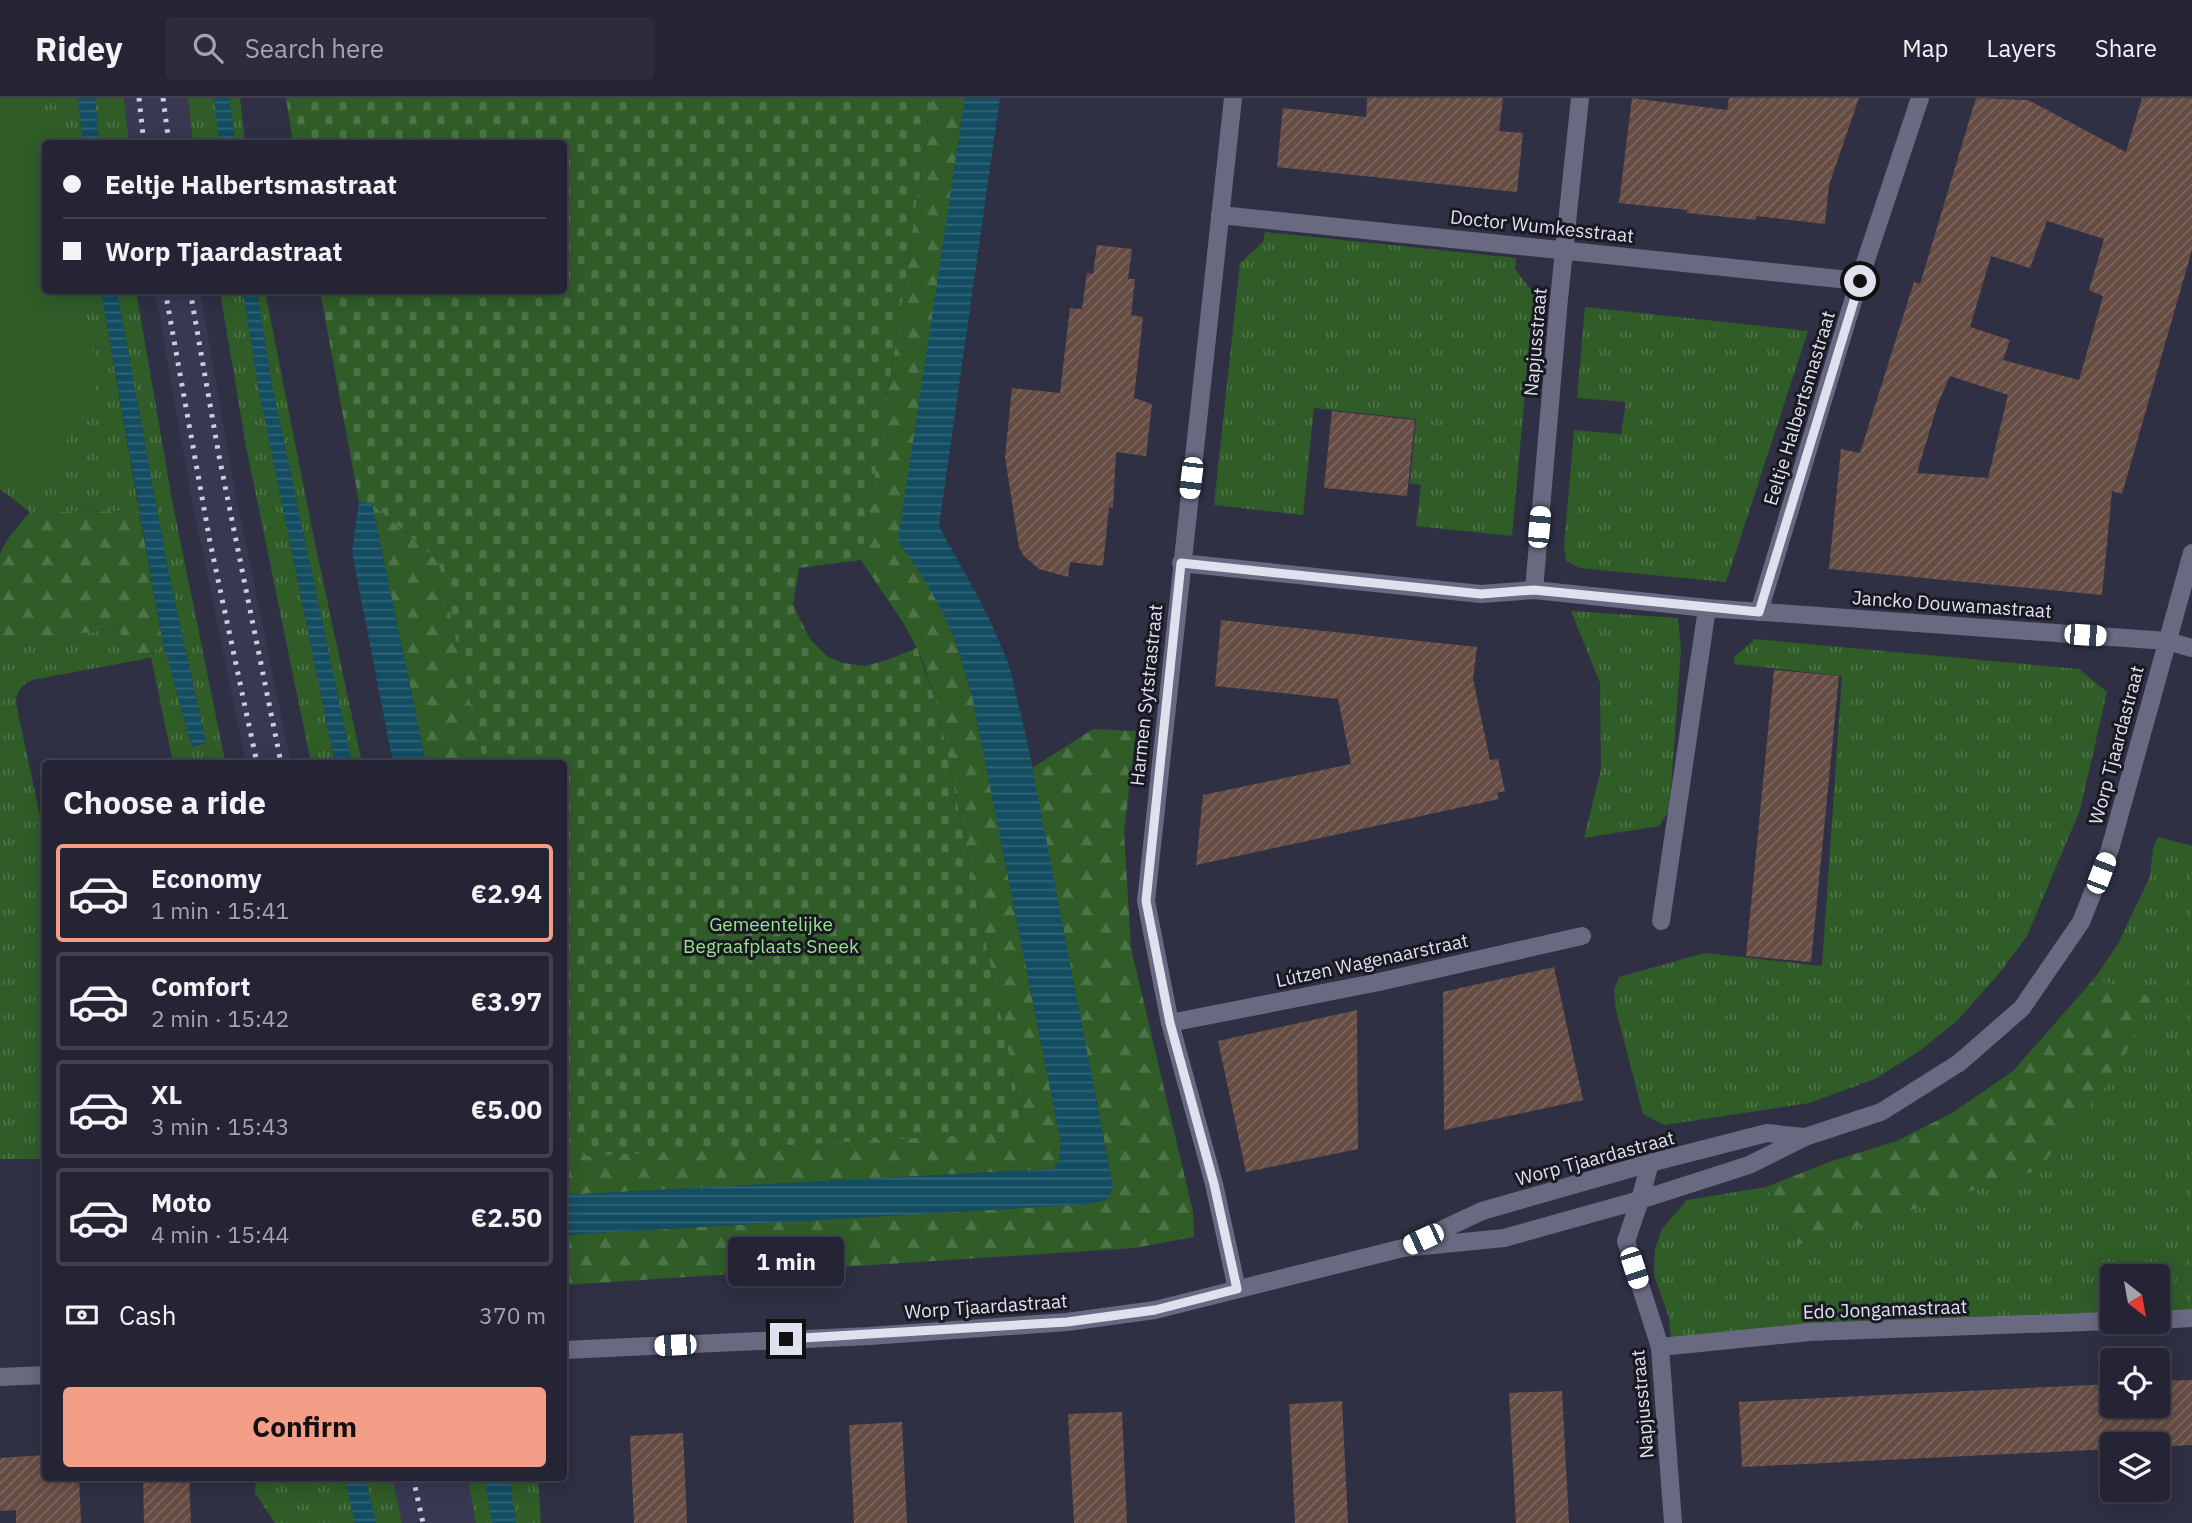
<!DOCTYPE html>
<meta charset="utf-8">
<style>
body{margin:0;font-family:"IBM Plex Sans",sans-serif;background:#2c2c3c;color:#f1f3f6;height:100vh;display:flex;flex-direction:column;font-size:26px;white-space:nowrap}
*{box-sizing:border-box;margin:0}
p{font-size:23px;color:#a3a4ac}
.icon{flex:none;width:38px;height:38px;fill:none;stroke:currentColor;stroke-width:2;stroke-linecap:round;stroke-linejoin:round}
.map{position:relative;flex:1;overflow:hidden}
.sheet{position:absolute;left:42px;top:662px;width:525px;height:721px;display:flex;flex-direction:column;background:#242434;border-radius:7px;box-shadow:0 4px 18px #0003,0 0 0 2px #41414f}
.sheet>*{flex:none}
.guide{position:absolute;left:42px;top:42px;width:525px;height:154px;border-radius:7px;box-shadow:0 4px 18px #0003,0 0 0 2px #41414f;display:grid;align-content:center;height:154px;padding:0 21px;background:#242434}
.needle{width:46px;rotate:149deg}
.fabs{position:absolute;left:2100px;top:1166px;display:grid;gap:14px}
.fabs a{display:grid;place-items:center;width:70px;height:70px;border-radius:7px;background:#242434;box-shadow:0 4px 18px #0003,0 0 0 2px #41414f;font-size:35px}
.end{position:absolute;width:32px;height:32px;margin:-16px;border:9px solid #e0e1ee;background:#111;box-shadow:0 0 0 4px #111}
.from{border-radius:50%}
.bubble{position:absolute;height:49px;border-radius:7px;background:#242434;box-shadow:0 4px 18px #0003,0 0 0 2px #41414f;font-size:23px;font-weight:700;line-height:49px;text-align:center}
.car{position:absolute;width:21px;height:42px;margin:-21px -10px;border-radius:9px;box-shadow:0 0 5px 2px #0007;background:linear-gradient(#fff 24%,#345 0 40%,#fff 0 76%,#345 0 86%,#fff 0)}
.guide b{display:flex;align-items:center;gap:24px;height:66px;font-size:26px}
.guide b+b{border-top:2px solid #41414f}
.guide i{width:18px;height:18px;background:#f1f3f6}
ul{padding:0;list-style:none}
li{display:flex;align-items:center;gap:21px;height:98px;margin:0 14px 10px;padding:0 7px;border:4px solid #41414f;border-radius:7px}
li div{flex:1}
li b{display:block;font-size:26px}
li em{font-style:normal;font-weight:700}
li.selected{border-color:#f49e88}
li>.icon{width:63px;height:63px;stroke-width:1.5}
h2{padding:0 21px;font-size:32px;line-height:84px}
.pay{display:flex;align-items:center;gap:18px;height:77px;padding:0 21px;font-size:26px}
.pay p{margin-inline-start:auto}
.primary-button{display:flex;gap:14px;margin-top:auto;padding:14px 21px}
.primary-button a{flex:1;height:80px;border-radius:7px;background:#f49e88;color:#111;font-size:28px;font-weight:700;line-height:80px;text-align:center}
header{display:flex;align-items:center;gap:42px;box-sizing:border-box;height:98px;padding:0 35px;background:#242434;border-bottom:2px solid #41414f}
header strong{font-size:33px}
nav{display:flex;gap:38px;margin-inline-start:auto;font-size:24px}
.search{width:490px;height:63px;background:#2c2c3c;display:flex;align-items:center;gap:18px;box-sizing:border-box;padding:0 24px;border-radius:7px;color:#a3a4ac;font-size:26px}
.map>svg:first-child{display:block}
.built{fill:#383853}
.grass{fill:url(#grass-tufts)}
.forest{fill:url(#forest-firs)}
.cemetery{fill:url(#cemetery-stones)}
.green{fill:#305c28}
.water{fill:url(#water-rules)}
.building{fill:url(#building-hatch);fill-rule:evenodd}
.lines{fill:none;stroke-linecap:round;stroke-linejoin:round}
.street{stroke:#696a81;stroke-width:18}
.secondary{stroke:#696a81;stroke-width:18}
.rail{stroke:#cdcedc;stroke-width:5;stroke-dasharray:3.5 7;stroke-linecap:butt}
.route{stroke:#e0e1ee;stroke-width:9}
.labels{text-anchor:middle;stroke-width:6;stroke-linejoin:round;paint-order:stroke}
.street-label{font-size:19px;fill:#e0e1ee;stroke:#191923}
.park-label{font-size:19px;fill:#99e48a;stroke:#191923}
</style>
<header>
<strong>Ridey</strong>
<div class="search"><svg class="icon" aria-label="search" viewBox="0 0 24 24"><circle cx="10" cy="10" r="6"/><path d="M15 15l6 6"/></svg>Search here</div>
<nav><a>Map</a><a>Layers</a><a>Share</a></nav>
</header>
<div class="map">
<svg width="2192" height="1425" viewBox="0 0 2192 1425">
<defs>
<pattern id="grass-tufts" width="24" height="20" patternUnits="userSpaceOnUse" patternTransform="scale(1.75)"><rect width="24" height="20" fill="#305c28"/><path d="M3 7l-1-3M5 7V3M7 7l1-3M15 17l-1-3M17 17v-4M19 17l1-3" fill="none" stroke="#4e7348"/></pattern>
<pattern id="forest-firs" width="22" height="20" patternUnits="userSpaceOnUse" patternTransform="scale(1.75)"><rect width="22" height="20" fill="#305c28"/><path d="M5 1l3.5 6h-7zM16 11l3.5 6h-7z" fill="#4e7348"/></pattern>
<pattern id="cemetery-stones" width="16" height="16" patternUnits="userSpaceOnUse" patternTransform="scale(1.75)"><rect width="16" height="16" fill="#305c28"/><path d="M2 7V4a2 2 0 0 1 4 0v3zM10 15v-3a2 2 0 0 1 4 0v3z" fill="#4e7348"/></pattern>
<pattern id="water-rules" width="6" height="5" patternUnits="userSpaceOnUse" patternTransform="scale(1.75)"><rect width="6" height="5" fill="#124d62"/><path d="M0 2.5h6" fill="none" stroke="#346679"/></pattern>
<pattern id="building-hatch" width="6" height="6" patternUnits="userSpaceOnUse" patternTransform="scale(1.75)"><rect width="6" height="6" fill="#664d44"/><path d="M-1 1l2-2M0 6l6-6M5 7l2-2" fill="none" stroke="#7c665f"/></pattern>
</defs>
<rect width="100%" height="100%" fill="#303045"/>
<!-- built -->
<g class="built">
<path d="M 124,0 L 188,0 L 193,45 L 129,45 Z"/>
<path d="M 155,193 L 200,193 L 235,394 L 291,665 L 246,665 L 192,403 Z"/>
<path d="M 392,1379 L 467,1379 L 476,1425 L 402,1425 Z"/>
</g>
<!-- grass -->
<g class="grass">
<path d="M 0,0 L 78,0 L 83,45 L 46,46 L 46,192 L 101,193 L 139,413 L 30,414 L 0,391 Z"/>
<path d="M 95,0 L 124,0 L 129,45 L 99,45 Z"/>
<path d="M 188,0 L 214,0 L 220,45 L 193,45 Z"/>
<path d="M 229,0 L 240,0 L 245,45 L 235,45 Z"/>
<path d="M 1265,134 L 1516,160 L 1515,171 L 1534,196 L 1512,438 L 1416,428 L 1421,387 L 1410,385 L 1416,321 L 1314,310 L 1303,417 L 1214,407 L 1240,165 L 1263,144 Z"/>
<path d="M 117,193 L 136,193 L 173,407 L 225,663 L 173,665 L 151,559 L 162,540 L 192,649 L 206,645 L 170,482 Z"/>
<path d="M 220,193 L 243,193 L 259,293 L 335,665 L 311,665 L 246,348 Z"/>
<path d="M 257,193 L 265,193 L 313,436 L 362,665 L 352,665 L 272,287 Z"/>
<path d="M 1585,209 L 1808,233 L 1726,484 L 1579,470 L 1566,462 L 1564,449 L 1574,332 L 1621,336 L 1626,304 L 1577,300 Z"/>
<path d="M 1571,513 L 1678,520 L 1681,551 L 1671,691 L 1668,714 L 1659,728 L 1584,740 L 1601,671 L 1600,585 Z"/>
<path d="M 116,529 L 139,562 L 32,582 C 20,588 17,593 16,605 L 45,742 L 46,1061 L 0,1061 L 0,551 Z"/>
<path d="M 1755,541 L 2079,571 L 2107,594 L 2080,712 L 2027,838 L 1998,877 L 1957,923 L 1918,954 L 1875,981 L 1809,1005 L 1664,1027 L 1643,1016 L 1616,912 L 1614,892 L 1619,879 L 1705,855 L 1822,868 L 1842,578 L 1734,566 L 1734,559 Z"/>
<path d="M 2158,739 L 2192,748 L 2192,1213 L 2158,1215 L 2158,1178 L 2112,1178 L 2112,1217 L 1671,1241 L 1669,1219 L 1654,1177 L 1655,1151 L 1662,1131 L 1687,1102 L 1766,1089 L 1798,1147 L 2151,899 L 2094,881 L 2118,846 L 2150,778 L 2153,751 Z"/>
<path d="M 256,1379 L 392,1379 L 402,1425 L 376,1425 L 365,1379 L 346,1381 L 355,1425 L 275,1425 L 255,1395 Z"/>
<path d="M 467,1379 L 484,1379 L 492,1425 L 476,1425 Z"/>
<path d="M 509,1379 L 538,1379 L 541,1425 L 516,1425 Z"/>
</g>
<!-- forest -->
<g class="forest">
<path d="M 931,0 L 965,0 L 899,442 C 917,470 936,498 949,528 C 960,551 966,577 973,602 L 1061,1045 L 1059,1063 L 1053,1071 L 564,1097 L 564,1018 C 568,1037 571,1049 588,1058 L 1021,1030 L 1022,1022 L 937,607 L 921,558 L 904,526 L 861,462 L 905,185 Z"/>
<path d="M 372,406 L 438,462 L 484,665 L 426,665 Z"/>
<path d="M 139,413 L 162,540 L 151,559 L 139,562 L 116,529 L 0,551 L 0,455 L 9,439 L 30,414 Z"/>
<path d="M 1093,631 L 1136,633 L 1124,734 L 1131,850 L 1193,1114 L 1194,1139 L 1134,1150 L 564,1187 L 564,1137 L 1090,1106 L 1107,1101 L 1113,1089 L 1032,670 Z"/>
<path d="M 2094,881 L 2152,899 L 2117,974 L 2038,1072 L 1798,1147 L 1766,1089 L 1829,1064 L 1897,1043 L 1952,1015 L 2013,973 Z"/>
</g>
<!-- cemetery -->
<path class="cemetery" d="M 286,0 L 931,0 L 905,185 L 861,462 L 799,470 L 793,507 L 810,541 L 828,559 L 843,565 L 865,568 L 887,562 L 917,550 L 937,607 L 1022,1022 L 1021,1030 L 1009,1035 L 588,1058 C 570,1049 568,1038 564,1018 L 564,665 L 484,665 L 438,462 L 372,406 L 359,404 L 320,193 L 564,192 L 564,46 L 293,45 Z"/>
<!-- green -->
<path class="green" d="M 0,0 L 42,0 L 51,45 L 46,46 L 46,192 L 81,193 L 99,284 L 37,395 L 0,365 Z"/>
<!-- water -->
<g class="water">
<path d="M 78,0 L 95,0 L 99,45 L 83,45 Z"/>
<path d="M 214,0 L 229,0 L 235,45 L 220,45 Z"/>
<path d="M 965,0 L 1000,0 L 939,428 L 989,520 L 1009,567 L 1028,647 L 1113,1089 L 1107,1101 L 1090,1106 L 564,1137 L 564,1097 L 1053,1071 L 1059,1063 L 1061,1045 L 973,602 C 966,577 960,551 949,528 C 936,498 917,470 898,442 Z"/>
<path d="M 101,193 L 117,193 L 170,482 L 206,645 L 192,649 L 162,540 Z"/>
<path d="M 243,193 L 257,193 L 272,287 L 352,665 L 335,665 L 259,293 Z"/>
<path d="M 359,404 L 372,406 L 426,665 L 393,665 L 352,454 Z"/>
<path d="M 365,1379 L 376,1425 L 355,1425 L 345,1381 Z"/>
<path d="M 484,1379 L 509,1379 L 516,1425 L 492,1425 Z"/>
</g>
<!-- building -->
<g class="building">
<path d="M 1367,0 L 1503,0 L 1499,33 L 1523,35 L 1517,94 L 1277,69 L 1283,10 L 1366,19 Z"/>
<path d="M 1632,0 L 1727,12 L 1729,0 L 1859,0 L 1829,87 L 1825,126 L 1756,118 L 1756,122 L 1687,115 L 1687,112 L 1619,105 Z"/>
<path d="M 1976,0 L 2028,2 L 2126,54 L 2142,0 L 2192,0 L 2192,152 L 2122,396 L 2112,393 L 2102,497 L 1829,471 L 1841,351 L 1860,355 L 1914,184 L 1920,186 ZM 2047,123 L 2104,141 L 2089,192 L 2103,198 L 2079,282 L 2003,262 L 2010,242 L 1970,229 L 1991,158 L 2030,170 ZM 1950,278 L 2008,297 L 1988,380 L 1917,375 L 1938,305 Z"/>
<path d="M 1097,147 L 1132,151 L 1128,181 L 1135,181 L 1131,217 L 1143,219 L 1134,300 L 1152,306 L 1146,358 L 1116,354 L 1113,410 L 1109,409 L 1103,468 L 1070,464 L 1068,479 L 1039,471 L 1023,457 L 1019,449 L 1005,359 L 1012,290 L 1060,295 L 1070,210 L 1082,211 L 1087,175 L 1093,176 Z"/>
<path d="M 1332,313 L 1415,322 L 1407,398 L 1324,390 Z"/>
<path d="M 1221,522 L 1477,549 L 1473,581 L 1490,662 L 1498,661 L 1505,693 L 1497,695 L 1499,701 L 1196,767 L 1203,697 L 1351,666 L 1338,601 L 1215,588 Z"/>
<path d="M 1774,572 L 1839,578 L 1811,864 L 1746,858 Z"/>
<path d="M 1554,869 L 1583,1002 L 1444,1032 L 1443,894 Z"/>
<path d="M 1357,912 L 1358,1051 L 1246,1074 L 1218,943 Z"/>
<path d="M 2192,1282 L 2192,1347 L 2158,1349 L 2158,1346 L 2112,1346 L 2112,1351 L 1742,1369 L 1739,1304 L 2112,1286 L 2112,1307 L 2158,1307 L 2158,1283 Z"/>
<path d="M 1562,1293 L 1569,1425 L 1516,1425 L 1509,1295 Z"/>
<path d="M 1342,1303 L 1348,1425 L 1295,1425 L 1289,1306 Z"/>
<path d="M 1122,1314 L 1127,1425 L 1074,1425 L 1068,1316 Z"/>
<path d="M 902,1324 L 907,1425 L 854,1425 L 849,1327 Z"/>
<path d="M 683,1335 L 687,1425 L 634,1425 L 630,1338 Z"/>
<path d="M 46,1357 L 46,1379 L 79,1379 L 81,1425 L 16,1425 L 16,1412 L 0,1413 L 0,1360 Z"/>
<path d="M 143,1379 L 189,1379 L 191,1425 L 144,1425 Z"/>
</g>
<g class="lines">
<!-- street -->
<g class="street">
<path d="M 1233,0 L 1146,803 L 1170,925 L 1214,1086 L 1237,1191"/>
<path d="M 1220,117 L 1859,183"/>
<path d="M 1181,465 L 1481,496 L 1534,492 L 1707,510 L 1661,823"/>
<path d="M 1534,492 L 1559,201 L 1580,0"/>
<path d="M 1707,510 L 2167,543 L 2192,550"/>
<path d="M 1759,514 L 1859,183 L 1920,0"/>
<path d="M 1170,925 L 1379,884 L 1582,838"/>
<path d="M 1650,1065 L 1640,1102 L 1626,1143 L 1660,1249 L 1673,1425"/>
<path d="M 2158,1222 L 2192,1220"/>
<path d="M 1660,1249 L 1810,1234 L 2112,1223"/>
</g>
<!-- secondary -->
<g class="secondary">
<path d="M 1416,1144 L 1482,1113 L 1650,1065 L 1767,1035 L 1804,1039"/>
<path d="M 564,1252 L 869,1238 L 1067,1224 L 1155,1212 L 1403,1150 L 1504,1140 L 1640,1102 L 1749,1067 L 1805,1039 L 1881,1014 L 1959,965 L 2022,910 L 2081,824 L 2110,751 L 2192,455"/>
<path d="M 0,1279 L 46,1277"/>
</g>
<!-- rail -->
<g class="rail">
<path d="M 139,0 L 144,46"/>
<path d="M 163,0 L 169,46"/>
<path d="M 165,192 L 210,444 L 257,665"/>
<path d="M 190,192 L 219,358 L 281,665"/>
<path d="M 413,1379 L 423,1425"/>
</g>
</g>
<g class="lines">
<!-- route -->
<path class="route" d="M 786,1241 L 1067,1224 L 1155,1212 L 1237,1191 L 1214,1086 L 1170,925 L 1146,803 L 1181,465 L 1481,496 L 1534,492 L 1759,514 L 1860,183"/>
</g>
<g class="labels">
<!-- street labels -->
<g class="street-label">
<text transform="translate(1542 128) rotate(6)" y="7">Doctor Wumkesstraat</text>
<text transform="translate(1535 244) rotate(-85)" y="7">Napjusstraat</text>
<text transform="translate(1799 310) rotate(-73)" y="7">Eeltje Halbertsmastraat</text>
<text transform="translate(1952 506) rotate(4)" y="7">Jancko Douwamastraat</text>
<text transform="translate(1146 597) rotate(-84)" y="7">Harmen Sytstrastraat</text>
<text transform="translate(2116 647) rotate(-75)" y="7">Worp Tjaardastraat</text>
<text transform="translate(1372 862) rotate(-12)" y="7">Lútzen Wagenaarstraat</text>
<text transform="translate(1595 1060) rotate(-15)" y="7">Worp Tjaardastraat</text>
<text transform="translate(986 1208) rotate(-4)" y="7">Worp Tjaardastraat</text>
<text transform="translate(1885 1211) rotate(-2)" y="7">Edo Jongamastraat</text>
<text transform="translate(1642 1306) rotate(-95)" y="7">Napjusstraat</text>
</g>
<!-- park labels -->
<g class="park-label">
<text x="771" y="833">Gemeentelijke<tspan x="771" dy="22">Begraafplaats Sneek</tspan></text>
</g>
</g>
</svg>
<div class="fabs">
<a><svg class="needle" viewBox="-14 -14 28 28"><path d="M0-13l5 13h-10z" fill="#e53935"/><path d="M0 13l5-13h-10z" fill="#a3a4ac"/></svg></a>
<a><svg class="icon" aria-label="locate" viewBox="0 0 24 24"><circle cx="12" cy="12" r="6"/><path d="M12 2v4M12 18v4M2 12h4M18 12h4"/></svg></a>
<a><svg class="icon" aria-label="layers" viewBox="0 0 24 24"><path d="M12 4l9 5-9 5-9-5zM3 14l9 5 9-5"/></svg></a>
</div>
<i class="end from" style="left:1860px;top:183px"></i>
<i class="end" style="left:786px;top:1241px"></i>
<div class="bubble" style="left:728px;top:1139px;width:116px">1 min</div>
<i class="car" style="left:1191px;top:380px;rotate:187deg"></i>
<i class="car" style="left:1539px;top:429px;rotate:5deg"></i>
<i class="car" style="left:2085px;top:537px;rotate:94deg"></i>
<i class="car" style="left:2101px;top:775px;rotate:21deg"></i>
<i class="car" style="left:1423px;top:1141px;rotate:245deg"></i>
<i class="car" style="left:1634px;top:1170px;rotate:162deg"></i>
<i class="car" style="left:675px;top:1247px;rotate:267deg"></i>
<div class="guide">
<b><i class="from"></i>Eeltje Halbertsmastraat</b>
<b><i></i>Worp Tjaardastraat</b>
</div>
<section class="sheet">
<h2>Choose a ride</h2>
<ul>
<li class="selected"><svg class="icon" aria-label="car" viewBox="0 0 24 24"><path d="M5 17H2v-5l4-1 3-4h7l3 4 3 1v5h-3M9 17h6M6 11h13"/><circle cx="7" cy="17" r="2"/><circle cx="17" cy="17" r="2"/></svg><div><b>Economy</b><p>1 min · 15:41</p></div><em>€2.94</em></li>
<li><svg class="icon" aria-label="car" viewBox="0 0 24 24"><path d="M5 17H2v-5l4-1 3-4h7l3 4 3 1v5h-3M9 17h6M6 11h13"/><circle cx="7" cy="17" r="2"/><circle cx="17" cy="17" r="2"/></svg><div><b>Comfort</b><p>2 min · 15:42</p></div><em>€3.97</em></li>
<li><svg class="icon" aria-label="car" viewBox="0 0 24 24"><path d="M5 17H2v-5l4-1 3-4h7l3 4 3 1v5h-3M9 17h6M6 11h13"/><circle cx="7" cy="17" r="2"/><circle cx="17" cy="17" r="2"/></svg><div><b>XL</b><p>3 min · 15:43</p></div><em>€5.00</em></li>
<li><svg class="icon" aria-label="car" viewBox="0 0 24 24"><path d="M5 17H2v-5l4-1 3-4h7l3 4 3 1v5h-3M9 17h6M6 11h13"/><circle cx="7" cy="17" r="2"/><circle cx="17" cy="17" r="2"/></svg><div><b>Moto</b><p>4 min · 15:44</p></div><em>€2.50</em></li>
</ul>
<div class="pay"><svg class="icon" aria-label="cash" viewBox="0 0 24 24"><path d="M3 7h18v10H3z"/><circle cx="12" cy="12" r="2"/></svg>Cash<p>370 m</p></div>
<div class="primary-button"><a>Confirm</a></div>
</section>
</div>
